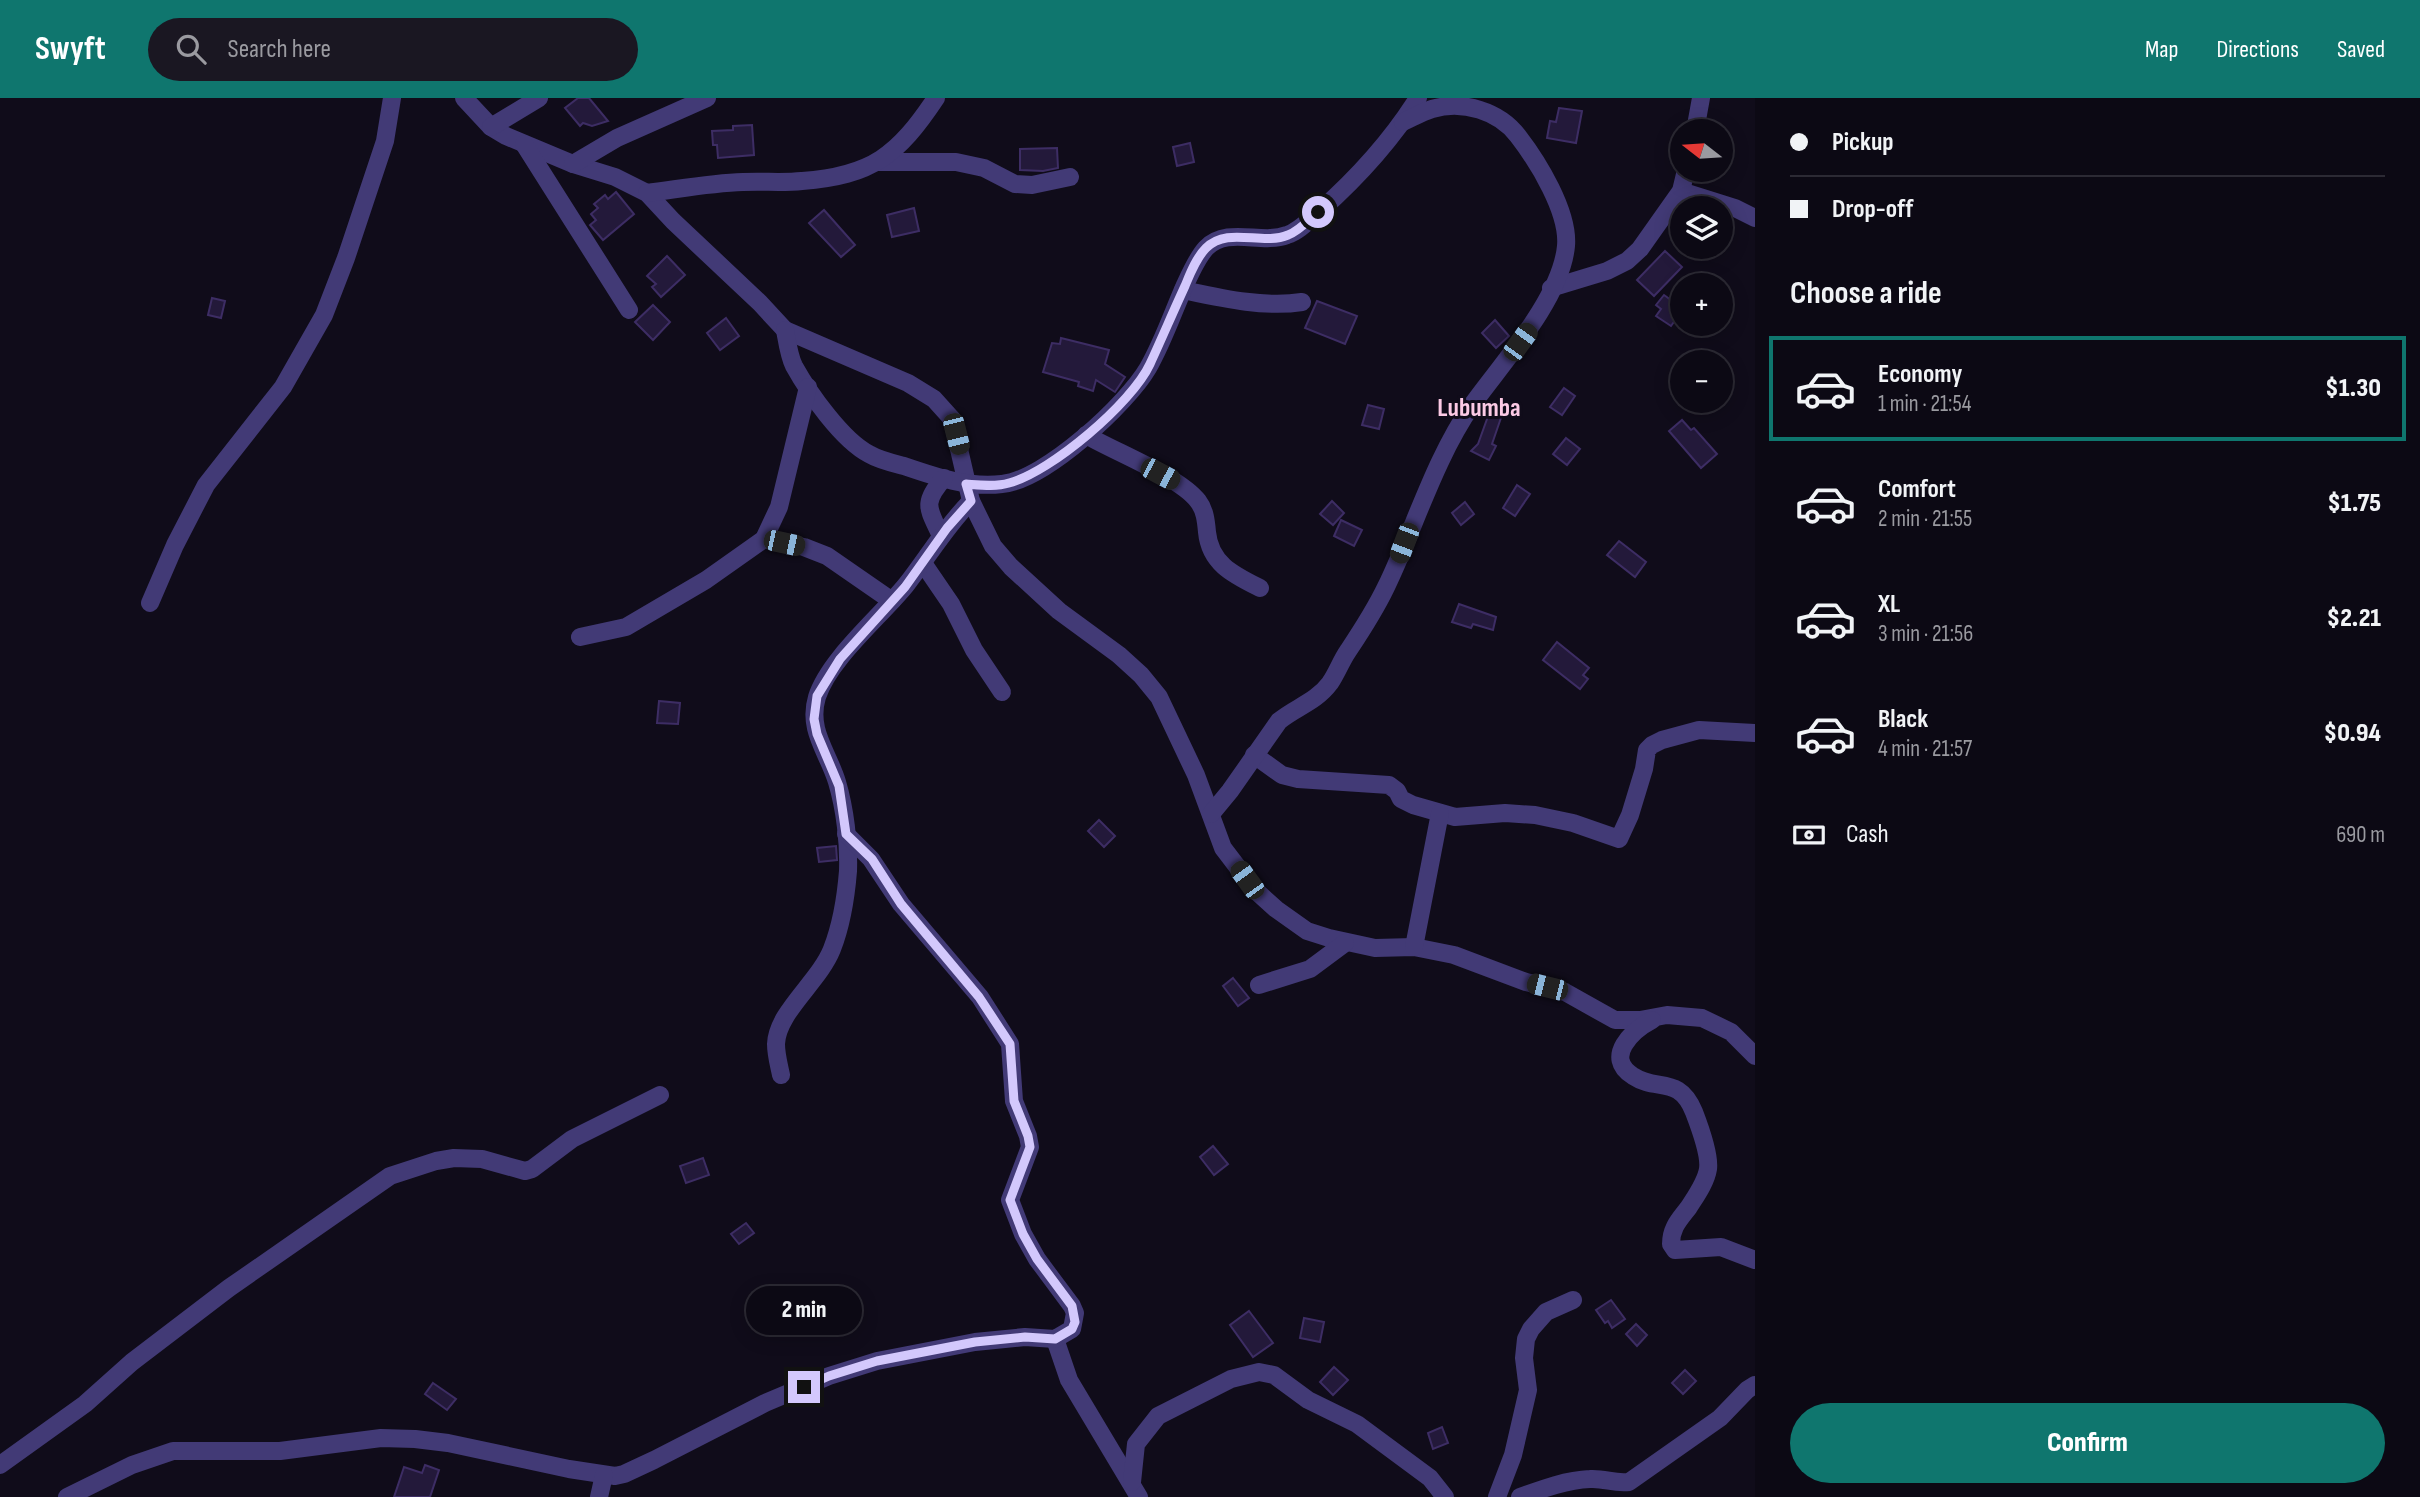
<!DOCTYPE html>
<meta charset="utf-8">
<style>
body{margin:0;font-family:"Sofia Sans Condensed",sans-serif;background:#1a1722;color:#f1f3f6;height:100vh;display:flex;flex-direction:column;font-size:26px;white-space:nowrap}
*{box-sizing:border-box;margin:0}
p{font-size:23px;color:#9a9aa0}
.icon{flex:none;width:38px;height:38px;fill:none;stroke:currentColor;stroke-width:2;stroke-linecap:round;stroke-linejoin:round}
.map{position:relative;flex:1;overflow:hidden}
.sheet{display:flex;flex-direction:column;background:#0c0914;width:665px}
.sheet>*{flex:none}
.top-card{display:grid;align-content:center;height:154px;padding:0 35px;background:#0c0914}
.needle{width:46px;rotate:287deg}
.tools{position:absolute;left:1670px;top:21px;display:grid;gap:14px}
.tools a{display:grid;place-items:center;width:63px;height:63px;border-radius:50%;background:#0c0914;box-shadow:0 4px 18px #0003,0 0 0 2px #2c2a34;font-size:35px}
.end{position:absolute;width:32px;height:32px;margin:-16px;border:9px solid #d3c8fc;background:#111;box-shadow:0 0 0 4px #111}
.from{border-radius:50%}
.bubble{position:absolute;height:49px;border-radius:24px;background:#0c0914;box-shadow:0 4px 18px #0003,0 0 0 2px #2c2a34;font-size:23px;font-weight:800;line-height:49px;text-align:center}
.car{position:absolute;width:21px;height:42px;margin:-21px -10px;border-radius:9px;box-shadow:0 0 5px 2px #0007;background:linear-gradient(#222 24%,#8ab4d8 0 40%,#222 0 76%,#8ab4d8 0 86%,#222 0)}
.top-card b{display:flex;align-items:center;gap:24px;height:66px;font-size:26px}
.top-card b+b{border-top:2px solid #2c2a34}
.top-card i{width:18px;height:18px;background:#f1f3f6}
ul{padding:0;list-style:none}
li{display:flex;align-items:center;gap:21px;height:105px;margin:0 14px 10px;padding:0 21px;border:4px solid transparent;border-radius:0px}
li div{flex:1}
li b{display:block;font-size:26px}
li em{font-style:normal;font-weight:800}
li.selected{border-color:#0f766e}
li>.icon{width:63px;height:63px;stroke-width:1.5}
h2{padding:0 35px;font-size:32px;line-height:84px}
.pay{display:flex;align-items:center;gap:18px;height:77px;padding:0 35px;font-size:26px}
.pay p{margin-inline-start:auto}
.action{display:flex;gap:14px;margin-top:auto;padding:14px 35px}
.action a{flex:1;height:80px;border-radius:42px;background:#0f766e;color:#fff;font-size:28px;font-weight:800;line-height:80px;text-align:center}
header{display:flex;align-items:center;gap:42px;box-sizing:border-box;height:98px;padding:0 35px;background:#0f766e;color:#fff}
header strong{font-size:33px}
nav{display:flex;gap:38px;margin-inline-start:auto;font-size:24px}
.search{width:490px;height:63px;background:#1a1722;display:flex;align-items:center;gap:18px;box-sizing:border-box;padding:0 24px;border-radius:38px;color:#9a9aa0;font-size:26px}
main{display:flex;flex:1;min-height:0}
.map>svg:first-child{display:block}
.building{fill:#23193a;stroke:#3d2d64;stroke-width:2}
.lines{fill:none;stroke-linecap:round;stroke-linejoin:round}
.minor{stroke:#423a76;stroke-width:18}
.route{stroke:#d3c8fc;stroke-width:9}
.labels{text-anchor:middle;stroke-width:6;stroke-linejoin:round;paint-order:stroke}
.quarter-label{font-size:26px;font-weight:bold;fill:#fccae5;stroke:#100c1a}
</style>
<header>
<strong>Swyft</strong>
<div class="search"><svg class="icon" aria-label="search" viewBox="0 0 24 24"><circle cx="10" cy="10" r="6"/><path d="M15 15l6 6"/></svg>Search here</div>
<nav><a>Map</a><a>Directions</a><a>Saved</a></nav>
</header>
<main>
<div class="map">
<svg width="1755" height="1399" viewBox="0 0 1755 1399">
<rect width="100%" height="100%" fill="#100c1a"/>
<!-- building -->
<g class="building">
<path d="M 578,0 L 589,0 L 608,23 L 592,28 L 583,25 L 580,28 L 565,10 Z"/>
<path d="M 1559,10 L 1582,13 L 1576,45 L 1547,40 L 1550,23 L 1556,24 Z"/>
<path d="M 752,27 L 754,57 L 718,60 L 717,47 L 713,47 L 712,33 L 733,32 L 733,28 Z"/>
<path d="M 1190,45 L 1194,64 L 1177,68 L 1173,49 Z"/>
<path d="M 1057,50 L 1058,70 L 1043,73 L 1020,72 L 1020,51 Z"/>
<path d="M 616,94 L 634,116 L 603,142 L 590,127 L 596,122 L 591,116 L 598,110 L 594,106 L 605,97 L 608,101 Z"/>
<path d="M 914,110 L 919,133 L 892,139 L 887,117 Z"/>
<path d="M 824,112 L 855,147 L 841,159 L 809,125 Z"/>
<path d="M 1665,153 L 1682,169 L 1654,198 L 1637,182 Z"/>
<path d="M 667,158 L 685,177 L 661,199 L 652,189 L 656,186 L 647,178 Z"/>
<path d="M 1664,197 L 1682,210 L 1682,225 L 1676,221 L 1671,228 L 1656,218 L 1661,211 L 1656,207 Z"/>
<path d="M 212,200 L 225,203 L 221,220 L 208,217 Z"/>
<path d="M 1317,203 L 1357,218 L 1345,246 L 1305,230 Z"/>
<path d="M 653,207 L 670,224 L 653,242 L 635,224 Z"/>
<path d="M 726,220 L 739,238 L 720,252 L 707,235 Z"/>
<path d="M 1495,222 L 1509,238 L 1496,250 L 1482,235 Z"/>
<path d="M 1061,240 L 1109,252 L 1105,266 L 1125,279 L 1115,294 L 1096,282 L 1093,293 L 1078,288 L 1079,284 L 1043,274 L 1052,245 L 1060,246 Z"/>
<path d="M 1564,290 L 1575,298 L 1562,317 L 1550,309 Z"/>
<path d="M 1368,307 L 1384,311 L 1379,331 L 1362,327 Z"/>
<path d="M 1491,310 L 1503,314 L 1492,346 L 1496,348 L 1489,362 L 1471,353 L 1478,346 Z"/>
<path d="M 1682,322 L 1691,332 L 1694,330 L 1717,356 L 1701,370 L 1669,333 Z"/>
<path d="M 1566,340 L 1580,351 L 1567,367 L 1553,356 Z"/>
<path d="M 1517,387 L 1530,396 L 1515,418 L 1503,410 Z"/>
<path d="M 1332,403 L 1344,415 L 1333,427 L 1320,416 Z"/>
<path d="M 1465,404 L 1474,416 L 1461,427 L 1452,415 Z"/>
<path d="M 1341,422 L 1362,432 L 1354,448 L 1334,438 Z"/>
<path d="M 1619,443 L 1646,464 L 1635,479 L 1607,457 Z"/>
<path d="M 1459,506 L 1496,519 L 1493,532 L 1473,526 L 1471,530 L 1452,524 Z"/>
<path d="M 1557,544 L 1589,570 L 1583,577 L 1588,581 L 1580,591 L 1543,562 Z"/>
<path d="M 659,603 L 680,605 L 678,626 L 657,625 Z"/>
<path d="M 1099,722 L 1115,738 L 1104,749 L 1088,733 Z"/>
<path d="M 836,748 L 837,762 L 819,764 L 817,750 Z"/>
<path d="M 1233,880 L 1249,900 L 1238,908 L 1223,888 Z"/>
<path d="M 1213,1048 L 1228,1066 L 1214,1077 L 1200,1059 Z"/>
<path d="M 703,1060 L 709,1077 L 686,1085 L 680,1068 Z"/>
<path d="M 746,1125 L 754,1135 L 739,1146 L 731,1136 Z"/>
<path d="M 1611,1202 L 1625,1221 L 1612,1230 L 1608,1223 L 1605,1225 L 1596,1212 Z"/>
<path d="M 1249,1213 L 1273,1245 L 1253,1259 L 1230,1227 Z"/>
<path d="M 1304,1220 L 1324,1224 L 1320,1244 L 1300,1240 Z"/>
<path d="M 1636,1226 L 1647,1237 L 1637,1248 L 1626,1236 Z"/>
<path d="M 1334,1269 L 1348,1282 L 1333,1297 L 1320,1284 Z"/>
<path d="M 1685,1272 L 1696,1283 L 1683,1296 L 1672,1285 Z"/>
<path d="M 433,1285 L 456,1301 L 447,1312 L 425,1296 Z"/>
<path d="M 1442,1329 L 1448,1345 L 1433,1351 L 1428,1335 Z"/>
<path d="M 425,1367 L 439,1372 L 430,1399 L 394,1399 L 404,1369 L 422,1375 Z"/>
</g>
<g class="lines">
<!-- minor -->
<g class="minor">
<path d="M 464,0 L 491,29 L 506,38 L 573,66 L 615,79 L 647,95 L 673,123 L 760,205 L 785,232 L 908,285 L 934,301 L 952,321 L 971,403 L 993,448 L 1011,469 L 1059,513 L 1119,557 L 1141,577 L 1159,599 L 1196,677 L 1223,750 L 1255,792 L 1276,811 L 1307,833 L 1329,840 L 1375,850 L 1414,849 L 1454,857 L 1526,884 L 1565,894 L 1615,922 L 1640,922 L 1667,917 L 1702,920 L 1731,934 L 1755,958"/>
<path d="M 491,29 L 539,0"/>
<path d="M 1695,33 L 1701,0"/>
<path d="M 524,46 L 629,212"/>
<path d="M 879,64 L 956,64 L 984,70 L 1015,86 L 1032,87 L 1070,79"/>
<path d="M 573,66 L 617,40 L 707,0"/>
<path d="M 1681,93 L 1735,110 L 1755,120"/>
<path d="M 647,95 C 679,91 711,85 743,84 C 763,83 783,85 802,83 C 872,78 898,57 936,0"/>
<path d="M 1551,190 L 1607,173 L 1627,163 L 1640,151 L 1681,93 L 1686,72"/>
<path d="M 1183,192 C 1221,200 1264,210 1302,204"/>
<path d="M 785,232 C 787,243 789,258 794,268 C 809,295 842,342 869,356 C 879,362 892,365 904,368 C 936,379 968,390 1002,386 C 1045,382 1127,306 1148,270 C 1163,244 1173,214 1185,187 C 1190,176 1197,160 1206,150 C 1228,128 1261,147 1287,137 C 1300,133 1311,120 1321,112 C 1358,79 1391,43 1418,0"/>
<path d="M 1086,337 C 1115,354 1180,379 1198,403 C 1205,412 1206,423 1207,434 C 1210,466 1234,477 1260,490"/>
<path d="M 941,438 C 929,411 921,406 944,380"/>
<path d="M 764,441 L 804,449 L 827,458 L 892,503"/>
<path d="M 923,465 L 951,506 L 974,552 L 1002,594"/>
<path d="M 150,505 L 175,447 L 206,387 L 283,289 L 324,217 L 346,160 L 385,43 L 392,0"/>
<path d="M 580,539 L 626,529 L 706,482 L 764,441 L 779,409 L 808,289"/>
<path d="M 1254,657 L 1282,677 L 1298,681 L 1389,687 L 1397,693 L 1401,701 L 1413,707 L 1455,719 L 1505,715 L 1535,717 L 1573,725 L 1619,741 L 1630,717 L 1644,671 L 1647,652 L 1652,647 L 1662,642 L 1699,632 L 1755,635"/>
<path d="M 1211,716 L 1230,693 L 1279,623 C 1296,609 1316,604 1330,585 C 1337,575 1341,563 1348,553 C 1362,532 1375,512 1386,489 C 1415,429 1434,362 1472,307 C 1502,265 1561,201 1566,148 C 1569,114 1538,64 1518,38 C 1499,13 1463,2 1432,11 C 1422,14 1412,20 1403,24"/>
<path d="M 1414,849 L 1440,715"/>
<path d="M 1259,887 L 1310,871 L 1345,845"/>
<path d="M 1652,922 C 1633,932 1603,959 1633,978 C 1657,994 1679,977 1694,1014 C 1699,1027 1710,1057 1708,1071 C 1706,1084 1696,1098 1689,1109 C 1680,1121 1671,1129 1671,1146 L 1675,1152 L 1721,1149 L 1755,1162"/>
<path d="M 781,977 C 779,967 776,957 776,946 C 777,914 819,884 832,851 C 841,828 846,798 848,773 C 849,745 845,711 837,684 C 828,654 807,632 817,599 C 829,561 881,518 906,487 C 928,459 946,428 971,403"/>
<path d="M 1055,1241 L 1069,1282 L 1139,1399"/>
<path d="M 0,1367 L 85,1306 L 132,1264 L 229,1190 L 390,1078 L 436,1063 L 454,1060 L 482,1061 L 525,1073 L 532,1071 L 572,1041 L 660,997"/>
<path d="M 1132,1384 L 1136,1346 L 1158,1318 L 1231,1281 L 1259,1274 L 1274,1277 L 1308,1302 L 1357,1326 L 1430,1380 L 1445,1399"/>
<path d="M 67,1399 L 132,1367 L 173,1353 L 280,1353 L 381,1340 L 415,1341 L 448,1345 L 569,1371 L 615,1378 L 624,1376 L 654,1362 L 765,1305 L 829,1278 L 877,1263 L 975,1244 L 1025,1239 L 1055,1241 L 1072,1231 L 1075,1215 L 1072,1208 L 1037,1161 L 1023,1136 L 1010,1102 L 1030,1049 L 1028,1038 L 1014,1003 L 1010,946 L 980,899 L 901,806 L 871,761 L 846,736"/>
<path d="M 599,1399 L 604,1377"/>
<path d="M 1497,1399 L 1513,1357 L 1528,1292 L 1524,1260 L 1526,1241 L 1531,1231 L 1546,1214 L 1573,1202"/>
<path d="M 1520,1399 C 1542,1391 1566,1382 1590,1381 C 1605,1380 1614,1386 1629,1384 L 1720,1320 L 1747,1292 L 1755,1287"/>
</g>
</g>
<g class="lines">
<!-- route -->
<path class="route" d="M 804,1289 L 829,1278 L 877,1263 L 975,1244 L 1025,1239 L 1055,1241 L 1072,1231 L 1075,1224 L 1072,1208 L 1037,1161 L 1023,1136 L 1010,1102 L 1030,1049 L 1028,1038 L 1014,1003 L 1010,946 L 979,899 L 901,806 L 872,761 L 846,736 L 839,688 L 817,636 L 814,621 L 817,598 L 840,561 L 905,489 L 947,430 L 971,403 L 966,386 C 980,387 996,389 1009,385 C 1051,374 1132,305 1150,266 C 1162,240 1173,214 1185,188 C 1190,176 1196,160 1206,150 C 1228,128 1262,148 1288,137 C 1299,133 1309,122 1318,114"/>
</g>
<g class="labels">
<!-- quarter labels -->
<g class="quarter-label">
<text x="1479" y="318">Lubumba</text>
</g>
</g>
</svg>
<div class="tools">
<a><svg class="needle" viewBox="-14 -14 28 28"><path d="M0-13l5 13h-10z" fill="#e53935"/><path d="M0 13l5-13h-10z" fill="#9a9aa0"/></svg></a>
<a><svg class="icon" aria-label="layers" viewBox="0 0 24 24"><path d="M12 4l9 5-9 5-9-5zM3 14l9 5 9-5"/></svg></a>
<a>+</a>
<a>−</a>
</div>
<i class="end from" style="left:1318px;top:114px"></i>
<i class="end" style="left:804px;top:1289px"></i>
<div class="bubble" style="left:746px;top:1188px;width:116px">2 min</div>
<i class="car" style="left:1520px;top:244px;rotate:36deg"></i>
<i class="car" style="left:956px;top:336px;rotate:166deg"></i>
<i class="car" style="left:1160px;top:376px;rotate:118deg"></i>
<i class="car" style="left:784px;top:445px;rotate:102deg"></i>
<i class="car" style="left:1404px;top:445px;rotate:201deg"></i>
<i class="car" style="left:1247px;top:782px;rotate:324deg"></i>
<i class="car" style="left:1547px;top:889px;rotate:284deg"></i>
</div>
<section class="sheet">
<div class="top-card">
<b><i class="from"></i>Pickup</b>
<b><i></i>Drop-off</b>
</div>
<h2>Choose a ride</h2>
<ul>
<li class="selected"><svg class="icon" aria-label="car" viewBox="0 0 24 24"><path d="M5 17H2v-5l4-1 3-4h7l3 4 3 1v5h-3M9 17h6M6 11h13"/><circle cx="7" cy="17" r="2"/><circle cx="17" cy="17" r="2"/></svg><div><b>Economy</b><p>1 min · 21:54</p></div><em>$1.30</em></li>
<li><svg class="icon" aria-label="car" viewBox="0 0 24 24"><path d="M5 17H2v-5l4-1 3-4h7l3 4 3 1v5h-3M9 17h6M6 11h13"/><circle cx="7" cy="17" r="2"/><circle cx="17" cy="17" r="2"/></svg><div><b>Comfort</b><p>2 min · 21:55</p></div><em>$1.75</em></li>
<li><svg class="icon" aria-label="car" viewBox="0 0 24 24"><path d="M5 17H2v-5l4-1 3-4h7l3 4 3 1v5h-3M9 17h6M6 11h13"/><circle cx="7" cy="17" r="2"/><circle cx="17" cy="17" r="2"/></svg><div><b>XL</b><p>3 min · 21:56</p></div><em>$2.21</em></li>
<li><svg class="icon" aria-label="car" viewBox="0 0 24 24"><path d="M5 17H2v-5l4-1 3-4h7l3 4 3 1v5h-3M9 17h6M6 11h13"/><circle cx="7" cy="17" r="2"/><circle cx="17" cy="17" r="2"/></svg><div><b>Black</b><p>4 min · 21:57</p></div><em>$0.94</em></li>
</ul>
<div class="pay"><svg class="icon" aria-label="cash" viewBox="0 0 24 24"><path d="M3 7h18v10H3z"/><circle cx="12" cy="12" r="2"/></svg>Cash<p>690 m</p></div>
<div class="action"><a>Confirm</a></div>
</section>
</main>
